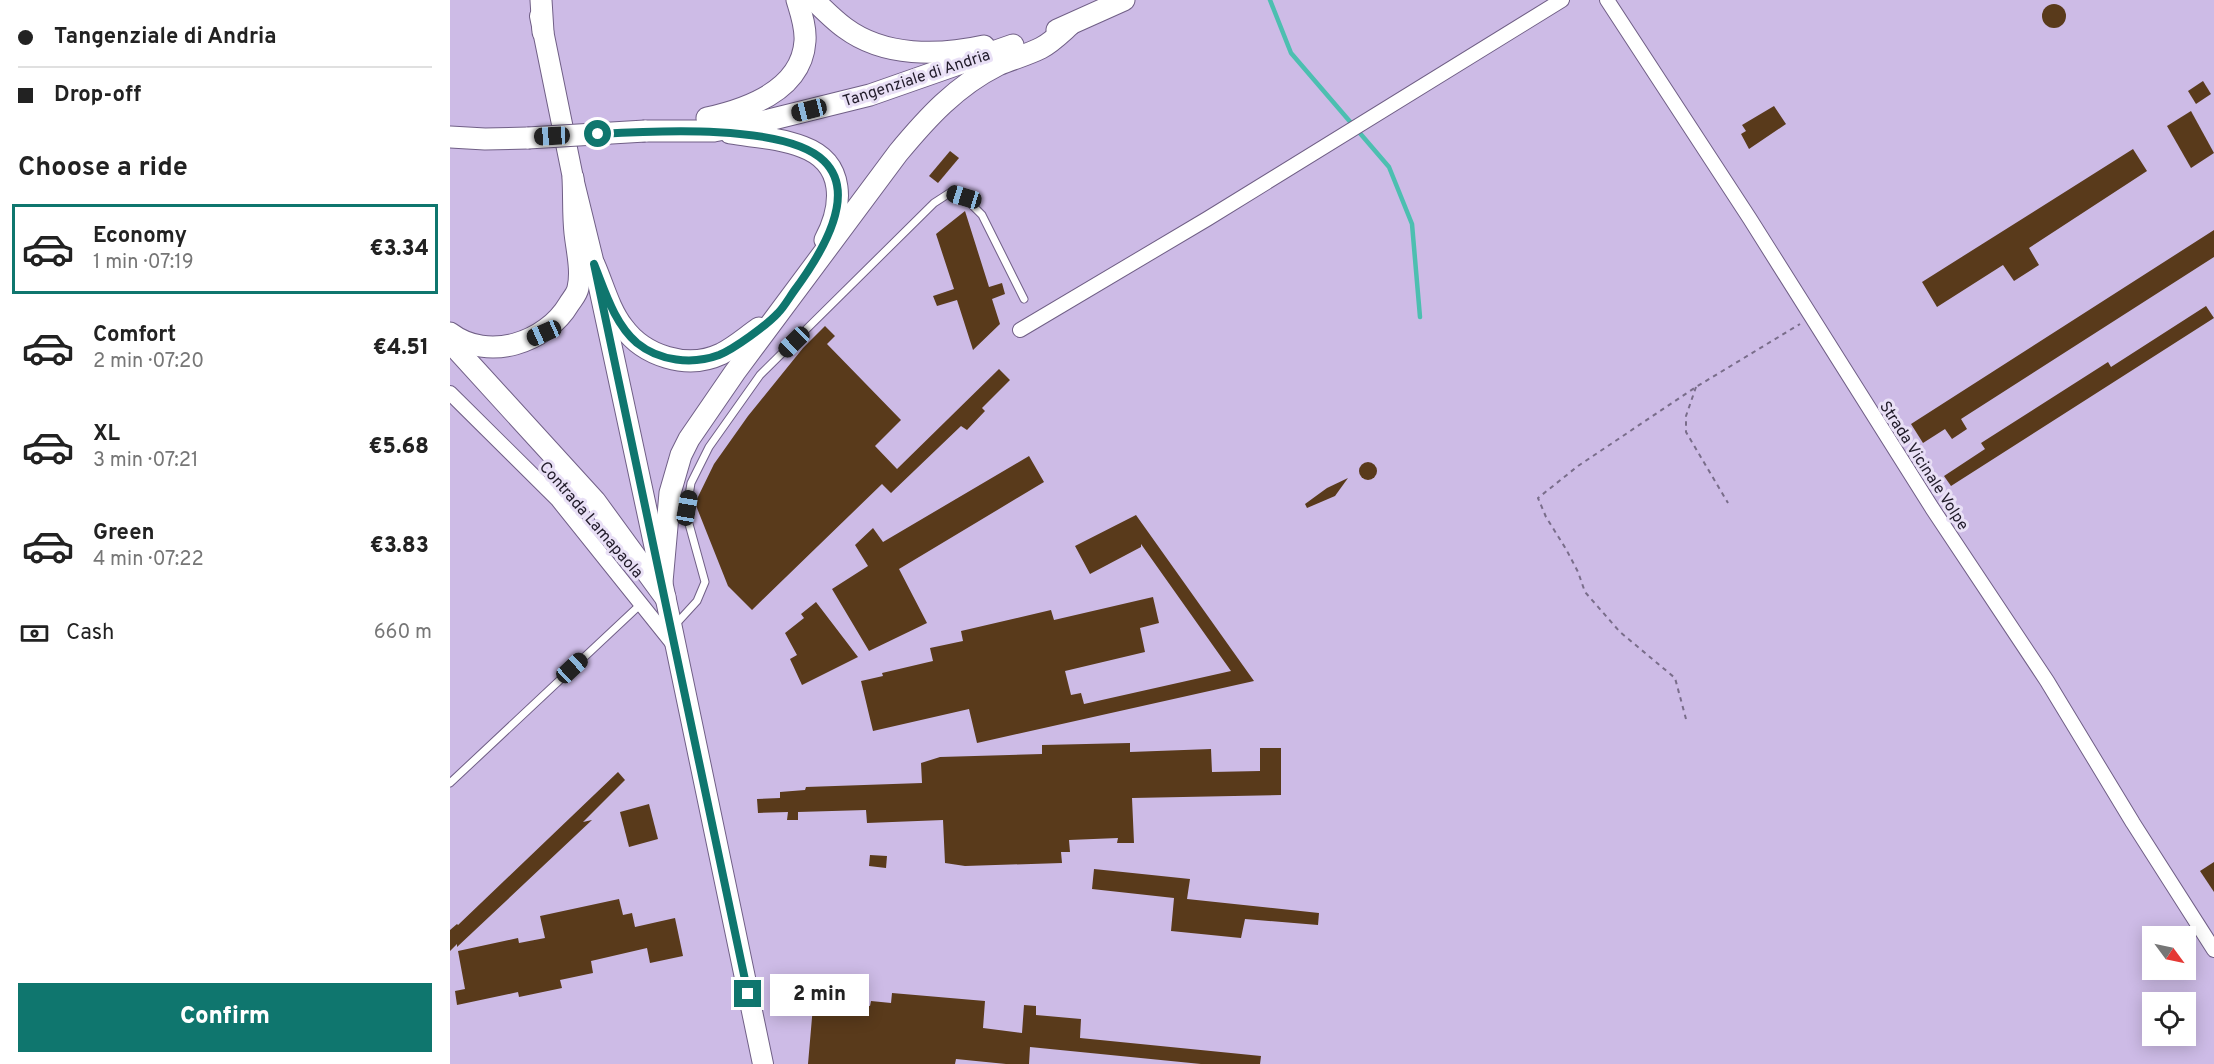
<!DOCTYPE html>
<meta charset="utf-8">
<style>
body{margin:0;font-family:Overpass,sans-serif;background:#f6f6f6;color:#222;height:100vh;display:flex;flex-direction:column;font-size:22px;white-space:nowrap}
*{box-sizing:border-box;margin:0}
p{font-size:20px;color:#767676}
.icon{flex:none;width:33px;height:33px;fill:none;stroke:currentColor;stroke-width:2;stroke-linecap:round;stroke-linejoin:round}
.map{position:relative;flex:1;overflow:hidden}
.sheet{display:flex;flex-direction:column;background:#fff;width:450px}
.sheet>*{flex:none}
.hud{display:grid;align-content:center;height:132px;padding:0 18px;background:#fff}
.needle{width:39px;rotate:123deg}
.controls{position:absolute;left:1692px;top:926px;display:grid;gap:12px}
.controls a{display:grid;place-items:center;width:54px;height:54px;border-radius:0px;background:#fff;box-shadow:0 3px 15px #0003;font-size:30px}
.end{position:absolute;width:27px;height:27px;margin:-14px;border:8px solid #0f766e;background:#fff;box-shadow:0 0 0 3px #fff}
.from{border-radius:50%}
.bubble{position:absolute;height:42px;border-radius:0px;background:#fff;box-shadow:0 3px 15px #0003;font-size:20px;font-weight:800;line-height:42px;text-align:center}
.car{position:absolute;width:18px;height:36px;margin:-18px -9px;border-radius:8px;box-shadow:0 0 4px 2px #0007;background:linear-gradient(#222 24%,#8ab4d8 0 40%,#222 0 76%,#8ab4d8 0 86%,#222 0)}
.hud b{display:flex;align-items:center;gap:21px;height:57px;font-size:22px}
.hud b+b{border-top:2px solid #e0e0e0}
.hud i{width:15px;height:15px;background:#222}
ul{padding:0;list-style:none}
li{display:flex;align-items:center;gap:18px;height:90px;margin:0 12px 9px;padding:0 6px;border:3px solid transparent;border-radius:0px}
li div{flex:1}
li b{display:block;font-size:22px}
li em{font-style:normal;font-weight:800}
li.current{border-color:#0f766e}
li>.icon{width:54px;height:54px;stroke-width:1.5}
h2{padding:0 18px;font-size:27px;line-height:72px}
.pay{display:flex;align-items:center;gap:15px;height:66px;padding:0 18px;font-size:22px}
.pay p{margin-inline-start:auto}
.primary-button{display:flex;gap:12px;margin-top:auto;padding:12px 18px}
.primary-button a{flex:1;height:69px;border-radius:0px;background:#0f766e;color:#fff;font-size:24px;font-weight:800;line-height:69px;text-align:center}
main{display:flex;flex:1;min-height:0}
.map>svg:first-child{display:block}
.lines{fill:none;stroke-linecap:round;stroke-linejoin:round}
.stream{stroke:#4cbfb0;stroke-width:4.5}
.building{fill:#593a1b}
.service-casing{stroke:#705f86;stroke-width:9}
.minor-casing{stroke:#705f86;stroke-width:16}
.secondary-casing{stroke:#705f86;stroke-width:22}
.primary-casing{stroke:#705f86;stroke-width:23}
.path{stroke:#796d8a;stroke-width:2;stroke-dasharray:4.5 4.5;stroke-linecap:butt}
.service{stroke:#fff;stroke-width:7}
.minor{stroke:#fff;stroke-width:14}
.secondary{stroke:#fff;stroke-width:20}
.primary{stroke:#fff;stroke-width:21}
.primary-bridge-casing{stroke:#705f86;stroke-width:23;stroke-linecap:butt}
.primary-bridge{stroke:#fff;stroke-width:21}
.route{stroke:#0f766e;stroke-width:8}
.labels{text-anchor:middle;stroke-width:6;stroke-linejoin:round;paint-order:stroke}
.street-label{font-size:16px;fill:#211b2a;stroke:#e9e0f6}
</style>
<main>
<section class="sheet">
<div class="hud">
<b><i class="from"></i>Tangenziale di Andria</b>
<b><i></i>Drop-off</b>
</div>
<h2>Choose a ride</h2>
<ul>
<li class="current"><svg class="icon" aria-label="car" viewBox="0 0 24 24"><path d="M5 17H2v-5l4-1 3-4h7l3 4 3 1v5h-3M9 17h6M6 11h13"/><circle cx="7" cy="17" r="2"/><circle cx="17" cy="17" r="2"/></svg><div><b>Economy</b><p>1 min · 07:19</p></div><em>€3.34</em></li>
<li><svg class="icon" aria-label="car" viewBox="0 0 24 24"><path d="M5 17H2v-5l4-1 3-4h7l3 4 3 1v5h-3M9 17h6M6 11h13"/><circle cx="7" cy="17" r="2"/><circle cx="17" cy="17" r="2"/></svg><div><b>Comfort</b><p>2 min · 07:20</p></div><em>€4.51</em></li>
<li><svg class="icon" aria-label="car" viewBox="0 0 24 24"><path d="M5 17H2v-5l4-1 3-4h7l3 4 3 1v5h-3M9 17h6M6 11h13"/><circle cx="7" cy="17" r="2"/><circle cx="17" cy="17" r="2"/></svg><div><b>XL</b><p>3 min · 07:21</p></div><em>€5.68</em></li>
<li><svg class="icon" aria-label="car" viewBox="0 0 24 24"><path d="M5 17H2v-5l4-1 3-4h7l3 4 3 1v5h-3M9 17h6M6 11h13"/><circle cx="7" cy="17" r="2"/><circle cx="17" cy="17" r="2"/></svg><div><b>Green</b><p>4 min · 07:22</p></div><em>€3.83</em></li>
</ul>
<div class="pay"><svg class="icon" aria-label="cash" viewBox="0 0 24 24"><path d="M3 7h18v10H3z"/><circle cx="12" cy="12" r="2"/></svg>Cash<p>660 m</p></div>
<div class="primary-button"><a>Confirm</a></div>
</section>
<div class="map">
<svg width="1764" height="1064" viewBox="0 0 1764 1064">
<rect width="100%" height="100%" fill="#cdbbe6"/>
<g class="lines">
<!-- stream -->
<path class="stream" d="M 820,0 L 841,53 L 939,167 L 962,224 L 970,317"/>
</g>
<!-- building -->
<g class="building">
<circle cx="1604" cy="16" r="12"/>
<path d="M 1753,81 L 1761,94 L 1746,104 L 1738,91 Z"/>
<path d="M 1324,106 L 1336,124 L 1299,149 L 1291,134 L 1296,131 L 1292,125 Z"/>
<path d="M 1741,111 L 1764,153 L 1741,168 L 1717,126 Z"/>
<path d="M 1683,149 L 1697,171 L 1579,248 L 1589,265 L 1564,281 L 1553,265 L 1487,307 L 1472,282 Z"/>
<path d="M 500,151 L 509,158 L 488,183 L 479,176 Z"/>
<path d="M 515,211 L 539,287 L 552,283 L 555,294 L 542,299 L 550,324 L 523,350 L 507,300 L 487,306 L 483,296 L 504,289 L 486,234 Z"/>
<path d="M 1764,230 L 1764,257 L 1511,419 L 1517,429 L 1502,439 L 1495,429 L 1473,443 L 1461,424 Z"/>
<path d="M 1756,306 L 1764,318 L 1501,486 L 1494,476 L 1535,449 L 1531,443 L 1658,362 L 1661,367 Z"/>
<path d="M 375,326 L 385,336 L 377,344 L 451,420 L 425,446 L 447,469 L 549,369 L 560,380 L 532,408 L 535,411 L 517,430 L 511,426 L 441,493 L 432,484 L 302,610 L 278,586 L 245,503 L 264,464 L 298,416 L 353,348 Z"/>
<path d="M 579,456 L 594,482 L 449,569 L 477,623 L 419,651 L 382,589 L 418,566 L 405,545 L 423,528 L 433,542 Z"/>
<circle cx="918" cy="471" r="9"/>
<path d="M 898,478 L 885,496 L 857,508 L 855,504 L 877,488 Z"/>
<path d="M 686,515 L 804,681 L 527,743 L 519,709 L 423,731 L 411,681 L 433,676 L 432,673 L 483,661 L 480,648 L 513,641 L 511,631 L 601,610 L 604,620 L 703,597 L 709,623 L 690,628 L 695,652 L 615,671 L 621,695 L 631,693 L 634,704 L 781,671 L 691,544 L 691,547 L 640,574 L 625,546 Z"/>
<path d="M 366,602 L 408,657 L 352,685 L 340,659 L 347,655 L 335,633 L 354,618 L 351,614 Z"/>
<path d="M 680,743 L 680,752 L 761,749 L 762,772 L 810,771 L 810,748 L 831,748 L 831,795 L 682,798 L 684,843 L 667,843 L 668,838 L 619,840 L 620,852 L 611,852 L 612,863 L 515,866 L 495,863 L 493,820 L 417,823 L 416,810 L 348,812 L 348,820 L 337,820 L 338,812 L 308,813 L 307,799 L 330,798 L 330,792 L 355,790 L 356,787 L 472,783 L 471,763 L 490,757 L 592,754 L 592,745 Z"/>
<path d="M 168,772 L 175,780 L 133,822 L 142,820 L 7,947 L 7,944 L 0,951 L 0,930 L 7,924 L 8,925 Z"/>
<path d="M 199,804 L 208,839 L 179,847 L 170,812 Z"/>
<path d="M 420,855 L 437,856 L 436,868 L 419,866 Z"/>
<path d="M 1764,862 L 1764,892 L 1750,871 Z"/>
<path d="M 644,869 L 740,879 L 737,899 L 869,913 L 868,925 L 795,919 L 791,938 L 721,931 L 724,898 L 642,889 Z"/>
<path d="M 169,899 L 173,915 L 182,913 L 185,927 L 225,918 L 233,956 L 200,963 L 197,948 L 141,961 L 143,973 L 110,980 L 112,988 L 69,997 L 68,992 L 7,1005 L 5,991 L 15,989 L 8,951 L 68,938 L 69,943 L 95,938 L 90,916 Z"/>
<path d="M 442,993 L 535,1001 L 533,1028 L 572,1033 L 574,1005 L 586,1006 L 586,1015 L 631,1019 L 630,1038 L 811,1056 L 810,1064 L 751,1064 L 580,1047 L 579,1064 L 556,1064 L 506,1059 L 505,1064 L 358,1064 L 363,1006 L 373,1007 L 374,1001 L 420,1006 L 421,1001 L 441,1003 Z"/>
</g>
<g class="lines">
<!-- service casing -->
<g class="service-casing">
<g id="service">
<path d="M 225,625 L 247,601 L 255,582 L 239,524 L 237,508 L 241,483 L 259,447 L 310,375 L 484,203 L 501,192 L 514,197 L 532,215 L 574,299"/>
<path d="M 0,783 L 192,603"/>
</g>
</g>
<!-- minor casing -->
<g class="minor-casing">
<g id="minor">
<path d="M 1157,0 L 1300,219 L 1482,508 L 1597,681 L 1683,823 L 1764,950"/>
<path d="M 570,330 L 757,219 L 1112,0"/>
<path d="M 0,393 L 107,499 L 223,644"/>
</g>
</g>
<!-- secondary casing -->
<g class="secondary-casing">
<path id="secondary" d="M 90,16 L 123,178 L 144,264 L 222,628 L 313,1064"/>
</g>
<!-- primary casing -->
<g class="primary-casing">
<g id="primary">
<path d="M 91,0 L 93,32"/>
<path d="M 364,0 C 374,10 384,20 395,28 C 434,57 489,56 534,46"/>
<path d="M 607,30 L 674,0"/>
<path d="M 257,118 C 298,109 352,90 355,41 C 356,27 351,13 347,0"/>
<path d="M 195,131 L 264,131 L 319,120 L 420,95 L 563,45"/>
<path d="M 280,133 C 305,137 330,138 353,147 C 396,163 393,206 375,240"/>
<path d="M 0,137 L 35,139 L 78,138"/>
<path d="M 144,264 C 153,284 159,309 173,327 C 194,356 237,370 271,354 C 285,347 296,337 309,328"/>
<path d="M 0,333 C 38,362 96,343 119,304 C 122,299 127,294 128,288 C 132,271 127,251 125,233 C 123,215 124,196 123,178"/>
<path d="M 0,342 L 145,501 L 215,597"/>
<path d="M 212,582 L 220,493 L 231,455 L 239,439 L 285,372 L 448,153 C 477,118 506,86 548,65 C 562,59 577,55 591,48 C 601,43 611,33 620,25"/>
</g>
</g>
<!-- path -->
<g class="path">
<path d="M 1246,387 L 1236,416 L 1236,432 L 1278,503"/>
<path d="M 1236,719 L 1225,678 L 1170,632 L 1135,592 L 1128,572 L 1116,549 L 1096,517 L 1088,498 L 1128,466 L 1246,387 L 1350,324"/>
</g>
<!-- service -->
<use href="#service" class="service"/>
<!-- minor -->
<use href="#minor" class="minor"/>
<!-- secondary -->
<use href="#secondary" class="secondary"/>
<!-- primary -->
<use href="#primary" class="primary"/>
<!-- primary-bridge casing -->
<g class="primary-bridge-casing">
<path id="primary-bridge" d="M 78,138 L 195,131"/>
</g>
<!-- primary-bridge -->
<use href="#primary-bridge" class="primary-bridge"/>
</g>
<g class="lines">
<!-- route -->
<path class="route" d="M 148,134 C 201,131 336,123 374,161 C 410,196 367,260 344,291 C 339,298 334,307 328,313 C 317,325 284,349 269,355 C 242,365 209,361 187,343 C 164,323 155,291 144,264 L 298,994"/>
</g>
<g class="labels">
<!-- street labels -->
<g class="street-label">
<text transform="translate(466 77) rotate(-18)" y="6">Tangenziale di Andria</text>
<text transform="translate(1475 465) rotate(57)" y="6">Strada Vicinale Volpe</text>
<text transform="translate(142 519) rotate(49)" y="6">Contrada Lamapaola</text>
</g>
</g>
</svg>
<div class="controls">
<a><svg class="needle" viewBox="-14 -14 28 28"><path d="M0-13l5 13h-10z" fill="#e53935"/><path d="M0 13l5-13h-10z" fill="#767676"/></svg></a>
<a><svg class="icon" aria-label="locate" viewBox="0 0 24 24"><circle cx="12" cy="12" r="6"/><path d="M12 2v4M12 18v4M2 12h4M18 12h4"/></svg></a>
</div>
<i class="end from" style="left:148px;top:134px"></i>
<i class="end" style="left:298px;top:994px"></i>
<div class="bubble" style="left:320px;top:974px;width:99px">2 min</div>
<i class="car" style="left:359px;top:110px;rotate:256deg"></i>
<i class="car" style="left:102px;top:136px;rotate:267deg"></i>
<i class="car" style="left:514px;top:197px;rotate:287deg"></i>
<i class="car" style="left:94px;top:333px;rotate:246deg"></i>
<i class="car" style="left:344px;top:342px;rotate:226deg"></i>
<i class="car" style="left:237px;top:508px;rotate:10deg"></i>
<i class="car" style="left:122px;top:668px;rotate:47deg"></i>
</div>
</main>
